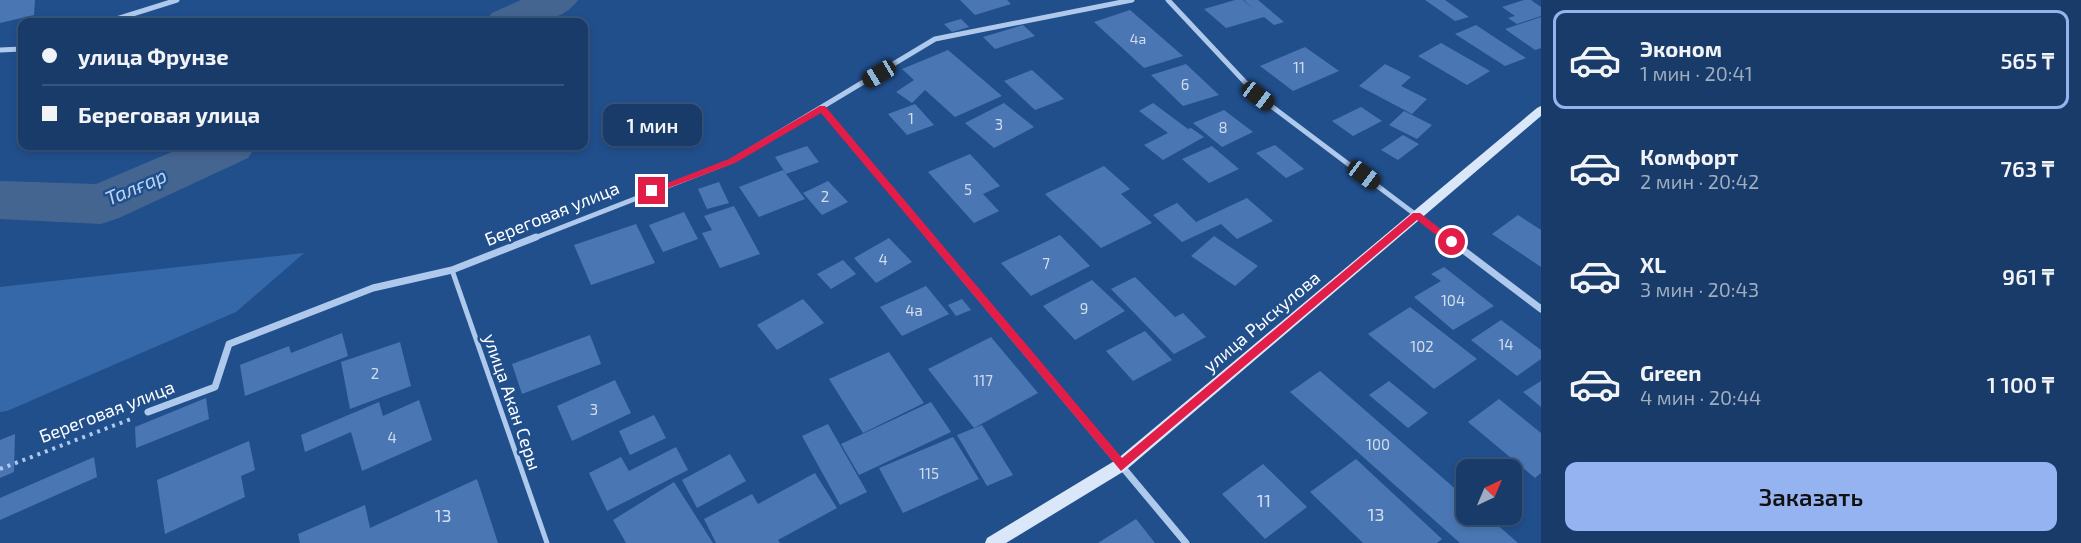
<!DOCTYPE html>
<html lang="ru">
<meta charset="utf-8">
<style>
body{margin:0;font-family:"Exo 2",sans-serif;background:#22426f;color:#f1f3f6;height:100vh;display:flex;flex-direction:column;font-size:22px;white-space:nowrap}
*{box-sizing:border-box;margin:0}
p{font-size:20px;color:#9fadc0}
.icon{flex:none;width:33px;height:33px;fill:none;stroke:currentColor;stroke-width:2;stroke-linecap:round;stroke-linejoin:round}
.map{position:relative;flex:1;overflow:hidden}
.side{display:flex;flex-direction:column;background:#193b69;width:540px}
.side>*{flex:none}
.banner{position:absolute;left:18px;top:18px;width:570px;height:132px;border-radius:12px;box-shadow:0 3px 9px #0003,0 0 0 2px #37557d;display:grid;align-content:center;height:132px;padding:0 24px;background:#193b69}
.needle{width:39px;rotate:44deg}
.controls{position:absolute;left:1456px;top:459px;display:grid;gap:12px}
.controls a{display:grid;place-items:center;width:66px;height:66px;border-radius:12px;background:#193b69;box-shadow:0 3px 9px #0003,0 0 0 2px #37557d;font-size:30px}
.end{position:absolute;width:27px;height:27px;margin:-14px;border:8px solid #e11d48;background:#fff;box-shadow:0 0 0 3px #fff}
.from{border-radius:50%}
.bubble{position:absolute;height:42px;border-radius:12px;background:#193b69;box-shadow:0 3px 9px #0003,0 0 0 2px #37557d;font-size:20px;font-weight:600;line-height:42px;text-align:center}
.car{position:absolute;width:18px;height:36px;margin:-18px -9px;border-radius:8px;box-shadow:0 0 4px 2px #0007;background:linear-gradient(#222 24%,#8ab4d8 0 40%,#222 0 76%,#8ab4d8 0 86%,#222 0)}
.banner b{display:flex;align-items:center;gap:21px;height:57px;font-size:22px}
.banner b+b{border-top:2px solid #37557d}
.banner i{width:15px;height:15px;background:#f1f3f6}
ul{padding:10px 0 0;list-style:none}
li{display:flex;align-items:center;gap:18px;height:99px;margin:0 12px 9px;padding:0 12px;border:3px solid transparent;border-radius:12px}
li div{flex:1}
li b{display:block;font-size:22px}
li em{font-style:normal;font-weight:600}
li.current{border-color:#95b2f1}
li>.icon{width:54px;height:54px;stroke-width:1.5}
.action{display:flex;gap:12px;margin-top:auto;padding:12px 24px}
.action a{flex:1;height:69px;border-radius:12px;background:#95b2f1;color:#111;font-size:24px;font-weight:600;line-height:69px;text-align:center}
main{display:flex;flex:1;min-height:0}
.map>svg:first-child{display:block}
.green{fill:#3568a9}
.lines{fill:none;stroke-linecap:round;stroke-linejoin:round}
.river{fill:#456591;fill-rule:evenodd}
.building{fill:#4a77b3}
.path{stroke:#aec9eb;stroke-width:4;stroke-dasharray:3 5;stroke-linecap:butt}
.service{stroke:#aec9eb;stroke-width:5}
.minor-far1{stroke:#aec9eb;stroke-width:5}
.minor{stroke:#aec9eb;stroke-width:7}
.secondary{fill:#dae7f9;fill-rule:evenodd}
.route{fill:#e11d48}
.labels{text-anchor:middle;stroke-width:5;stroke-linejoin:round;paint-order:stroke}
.far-number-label{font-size:14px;fill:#d2ddec}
.number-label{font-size:15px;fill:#d2ddec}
.street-label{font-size:18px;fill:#fff;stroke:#214f8c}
.near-number-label{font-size:18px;fill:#d2ddec}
.water-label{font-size:20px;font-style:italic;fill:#bad3f2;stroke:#214f8c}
</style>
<main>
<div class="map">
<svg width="1541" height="543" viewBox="0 0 1541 543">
<rect width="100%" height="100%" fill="#214f8c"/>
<!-- green -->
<path class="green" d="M 304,253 L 236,312 L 7,411 L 0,412 L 0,287 Z"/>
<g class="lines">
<!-- river -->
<g class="river">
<path d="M 521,0 L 578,0 C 559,27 515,25 485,22 L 492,13 Z"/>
<path d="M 186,146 L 256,146 L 248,158 L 119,218 L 101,224 L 0,219 L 0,181 L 96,184 Z"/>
</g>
</g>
<!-- building -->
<g class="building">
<path d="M 0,0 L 35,0 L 34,15 L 0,23 Z"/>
<path d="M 960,0 L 1007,0 L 1011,4 L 975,15 Z"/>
<path d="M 1235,0 L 1243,0 L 1253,9 L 1244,0 L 1258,0 L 1284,22 L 1274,25 L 1264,17 L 1226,28 L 1204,9 Z"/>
<path d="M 1425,0 L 1445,0 L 1469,17 L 1455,21 Z"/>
<path d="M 1524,0 L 1531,0 L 1541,7 L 1541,16 L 1517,24 L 1508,18 L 1515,16 L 1502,7 Z"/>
<path d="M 1130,10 L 1183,56 L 1144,68 L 1094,22 Z"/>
<path d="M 1541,17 L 1541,48 L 1535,50 L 1505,29 Z"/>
<path d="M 961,19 L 969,27 L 952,32 L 944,24 Z"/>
<path d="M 1023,25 L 1035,36 L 995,49 L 983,37 Z"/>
<path d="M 1476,25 L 1526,58 L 1505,66 L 1455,34 Z"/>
<path d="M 1441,43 L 1490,71 L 1467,85 L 1418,56 Z"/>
<path d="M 1305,47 L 1339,71 L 1293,91 L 1260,66 Z"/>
<path d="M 948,50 L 1002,96 L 955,117 L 925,90 L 912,103 L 896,92 L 914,80 L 902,69 Z"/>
<path d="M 1186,64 L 1219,95 L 1183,106 L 1151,75 Z"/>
<path d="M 1385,64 L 1411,77 L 1401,86 L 1427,99 L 1412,114 L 1359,86 Z"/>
<path d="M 1032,70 L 1064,99 L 1035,110 L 1004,81 Z"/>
<path d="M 1004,103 L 1034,127 L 994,148 L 965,123 Z"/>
<path d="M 1153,103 L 1188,129 L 1191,128 L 1204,137 L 1163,160 L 1144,145 L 1168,133 L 1139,111 Z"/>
<path d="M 915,104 L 934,125 L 907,135 L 888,114 Z"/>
<path d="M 1361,107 L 1382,121 L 1353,136 L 1332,121 Z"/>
<path d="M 1224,110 L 1253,132 L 1222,147 L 1193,123 Z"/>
<path d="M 1404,111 L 1432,125 L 1417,139 L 1389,125 Z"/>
<path d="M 1403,135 L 1419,144 L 1398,160 L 1381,150 Z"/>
<path d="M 1275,145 L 1304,169 L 1286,178 L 1256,153 Z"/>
<path d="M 807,146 L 819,162 L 786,174 L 775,157 Z"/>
<path d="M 1212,146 L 1239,169 L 1209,183 L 1182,159 Z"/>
<path d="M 970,154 L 1000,186 L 983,194 L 999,211 L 974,223 L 928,172 Z"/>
<path d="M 1104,166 L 1130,189 L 1121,194 L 1152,223 L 1101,248 L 1045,194 Z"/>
<path d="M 783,170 L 805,199 L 759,217 L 739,187 Z"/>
<path d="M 828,181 L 848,202 L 822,215 L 803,193 Z"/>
<path d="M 719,182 L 729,203 L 707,209 L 698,189 Z"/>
<path d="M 1247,198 L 1273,221 L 1237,239 L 1221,224 L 1182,242 L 1153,215 L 1177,203 L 1196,222 Z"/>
<path d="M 734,206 L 760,254 L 720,268 L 702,233 L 712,230 L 704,216 Z"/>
<path d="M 684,212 L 698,239 L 663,252 L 649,225 Z"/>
<path d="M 1518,215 L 1541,230 L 1541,267 L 1492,234 Z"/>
<path d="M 636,224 L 655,263 L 591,285 L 574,245 Z"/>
<path d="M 1060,235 L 1090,266 L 1031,296 L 1001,263 Z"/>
<path d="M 1214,236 L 1258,266 L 1235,286 L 1191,256 Z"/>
<path d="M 889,238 L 912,262 L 876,283 L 854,258 Z"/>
<path d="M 843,260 L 856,274 L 831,289 L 817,274 Z"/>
<path d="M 1444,267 L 1494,306 L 1453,330 L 1414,297 L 1441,281 L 1431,274 Z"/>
<path d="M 1135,277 L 1175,317 L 1183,313 L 1206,337 L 1174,354 L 1111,289 Z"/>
<path d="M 1092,280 L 1125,311 L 1075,340 L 1043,306 Z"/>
<path d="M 926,286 L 949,314 L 902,336 L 880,307 Z"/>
<path d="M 803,299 L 824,323 L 777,350 L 757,325 Z"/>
<path d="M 962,299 L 971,310 L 956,316 L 948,305 Z"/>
<path d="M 1410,307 L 1477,359 L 1434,389 L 1368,334 Z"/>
<path d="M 1501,320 L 1541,350 L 1541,359 L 1517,376 L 1471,340 Z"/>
<path d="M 1145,331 L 1172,360 L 1133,381 L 1106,351 Z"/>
<path d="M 342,333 L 348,356 L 245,396 L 240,365 L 289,346 L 291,353 Z"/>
<path d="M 590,335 L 601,364 L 522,394 L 512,364 Z"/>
<path d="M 991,337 L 1038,393 L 974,428 L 928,369 Z"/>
<path d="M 400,342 L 411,386 L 350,409 L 341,362 Z"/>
<path d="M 889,352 L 924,403 L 863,433 L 829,379 Z"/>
<path d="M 1320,371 L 1467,499 L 1467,514 L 1485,514 L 1518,543 L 1460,543 L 1290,392 Z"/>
<path d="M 615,380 L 631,413 L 572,441 L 557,406 Z"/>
<path d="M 1389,381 L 1428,413 L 1408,428 L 1369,395 Z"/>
<path d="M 1541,381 L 1541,407 L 1523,392 Z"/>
<path d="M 206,398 L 209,419 L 136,448 L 135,427 Z"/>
<path d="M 1499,399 L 1541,433 L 1541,473 L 1535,478 L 1468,422 Z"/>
<path d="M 419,400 L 432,440 L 362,471 L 351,432 L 305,452 L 301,435 L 379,402 L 383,416 Z"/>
<path d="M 931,402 L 951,432 L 859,475 L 841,444 Z"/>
<path d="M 654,415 L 666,438 L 630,455 L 619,431 Z"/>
<path d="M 828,424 L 867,492 L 840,505 L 802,436 Z"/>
<path d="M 982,425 L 1013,475 L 987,486 L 957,435 Z"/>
<path d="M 15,434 L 14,472 L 0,478 L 0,440 Z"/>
<path d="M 953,437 L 979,479 L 903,513 L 879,468 Z"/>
<path d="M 249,441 L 255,470 L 241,476 L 245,497 L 165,534 L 157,480 Z"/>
<path d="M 676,447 L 688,470 L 607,511 L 589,473 L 621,457 L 629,471 Z"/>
<path d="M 730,454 L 746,481 L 697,508 L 682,480 Z"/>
<path d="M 94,457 L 97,477 L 0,520 L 0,498 Z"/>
<path d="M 1356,459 L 1442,539 L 1437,543 L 1363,543 L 1310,492 Z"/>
<path d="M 1263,464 L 1307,507 L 1265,539 L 1222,494 Z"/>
<path d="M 815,473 L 837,508 L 778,540 L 780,543 L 716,543 L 704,519 L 752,494 L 758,504 Z"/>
<path d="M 477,479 L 498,543 L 300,543 L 298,534 L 365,505 L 370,528 Z"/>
<path d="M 674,482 L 713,543 L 626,543 L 613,520 Z"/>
<path d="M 1136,519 L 1155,543 L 1098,543 Z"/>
</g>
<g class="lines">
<!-- path -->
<path class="path" d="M 0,469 L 131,419"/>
<!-- service -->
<path class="service" d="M 452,270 L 547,543"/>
<!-- minor-far1 -->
<g class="minor-far1">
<path d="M 1168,0 L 1258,96 L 1448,239"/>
<path d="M 107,22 L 177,0"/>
<path d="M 0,50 L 22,49"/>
<path d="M 822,108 L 931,239"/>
<path d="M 532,239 L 732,161 L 935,39 L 1132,0"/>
</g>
<!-- minor -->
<g class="minor">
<path d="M 930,237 L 1186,543"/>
<path d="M 1446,237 L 1541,309"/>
<path d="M 148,412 L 215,387 L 229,344 L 373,288 L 452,270 L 536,237"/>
</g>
<!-- secondary -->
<path class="secondary" d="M 1541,106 L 1541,116 L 1126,470 L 1006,543 L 985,543 L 987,538 L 1116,460 L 1537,108 Z"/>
</g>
<!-- route -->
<path class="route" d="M 820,106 L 825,106 L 1122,458 L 1413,213 L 1420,213 L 1457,242 L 1449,245 L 1417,220 L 1121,471 L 821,113 L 735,163 L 655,193 L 647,191 L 729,159 Z"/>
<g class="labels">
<!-- far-number labels -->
<g class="far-number-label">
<text x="1138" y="44">4а</text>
</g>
<!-- number labels -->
<g class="number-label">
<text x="1299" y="73">11</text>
<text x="1185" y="90">6</text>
<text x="911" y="124">1</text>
<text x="999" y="130">3</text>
<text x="1223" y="133">8</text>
<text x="968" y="195">5</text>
<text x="825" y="202">2</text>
<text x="883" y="265">4</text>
<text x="1046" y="269">7</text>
<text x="1453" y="306">104</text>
<text x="1084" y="314">9</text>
<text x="914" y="316">4а</text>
<text x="1506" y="350">14</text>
<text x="1422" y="352">102</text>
<text x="375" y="379">2</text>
<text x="983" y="386">117</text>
<text x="594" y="415">3</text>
<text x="392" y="443">4</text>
<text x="1378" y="450">100</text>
<text x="929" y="479">115</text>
</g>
<!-- street labels -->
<g class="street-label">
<text transform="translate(552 214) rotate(-22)" y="6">Береговая улица</text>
<text transform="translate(1262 322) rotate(-40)" y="6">улица Рыскулова</text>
<text transform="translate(512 402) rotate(71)" y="6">улица Акан Серы</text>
<text transform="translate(107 412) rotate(-21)" y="6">Береговая улица</text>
</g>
<!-- near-number labels -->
<g class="near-number-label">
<text x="1264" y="507">11</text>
<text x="1376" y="521">13</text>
<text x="443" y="522">13</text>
</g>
<!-- water labels -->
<g class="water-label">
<text transform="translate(136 187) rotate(-23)" y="7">Талғар</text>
</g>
</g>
</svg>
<div class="controls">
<a><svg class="needle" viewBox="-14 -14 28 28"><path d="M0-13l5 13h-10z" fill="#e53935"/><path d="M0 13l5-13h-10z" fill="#9fadc0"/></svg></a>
</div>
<i class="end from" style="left:1452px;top:242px"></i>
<i class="end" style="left:652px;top:191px"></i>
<div class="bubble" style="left:603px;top:104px;width:99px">1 мин</div>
<i class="car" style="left:879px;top:74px;rotate:239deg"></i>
<i class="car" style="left:1258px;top:96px;rotate:127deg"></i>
<i class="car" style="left:1364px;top:175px;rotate:127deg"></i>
<div class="banner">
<b><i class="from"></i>улица Фрунзе</b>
<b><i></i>Береговая улица</b>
</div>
</div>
<section class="side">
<ul>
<li class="current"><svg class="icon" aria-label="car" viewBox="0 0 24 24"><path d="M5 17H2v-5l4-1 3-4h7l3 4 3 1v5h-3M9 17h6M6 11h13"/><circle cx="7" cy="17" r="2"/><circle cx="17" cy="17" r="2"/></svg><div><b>Эконом</b><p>1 мин · 20:41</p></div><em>565 ₸</em></li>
<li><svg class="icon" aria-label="car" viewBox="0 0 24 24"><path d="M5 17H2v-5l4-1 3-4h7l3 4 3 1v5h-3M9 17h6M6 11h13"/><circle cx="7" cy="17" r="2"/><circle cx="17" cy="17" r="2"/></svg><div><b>Комфорт</b><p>2 мин · 20:42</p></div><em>763 ₸</em></li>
<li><svg class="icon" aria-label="car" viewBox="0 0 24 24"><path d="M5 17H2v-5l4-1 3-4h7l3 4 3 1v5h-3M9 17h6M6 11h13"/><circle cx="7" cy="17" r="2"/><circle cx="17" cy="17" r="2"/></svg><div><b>XL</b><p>3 мин · 20:43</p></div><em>961 ₸</em></li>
<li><svg class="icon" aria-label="car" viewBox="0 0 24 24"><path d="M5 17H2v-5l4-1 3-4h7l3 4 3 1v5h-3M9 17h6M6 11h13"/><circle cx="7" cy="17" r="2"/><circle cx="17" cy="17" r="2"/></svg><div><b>Green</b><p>4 мин · 20:44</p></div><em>1 100 ₸</em></li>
</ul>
<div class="action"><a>Заказать</a></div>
</section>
</main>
